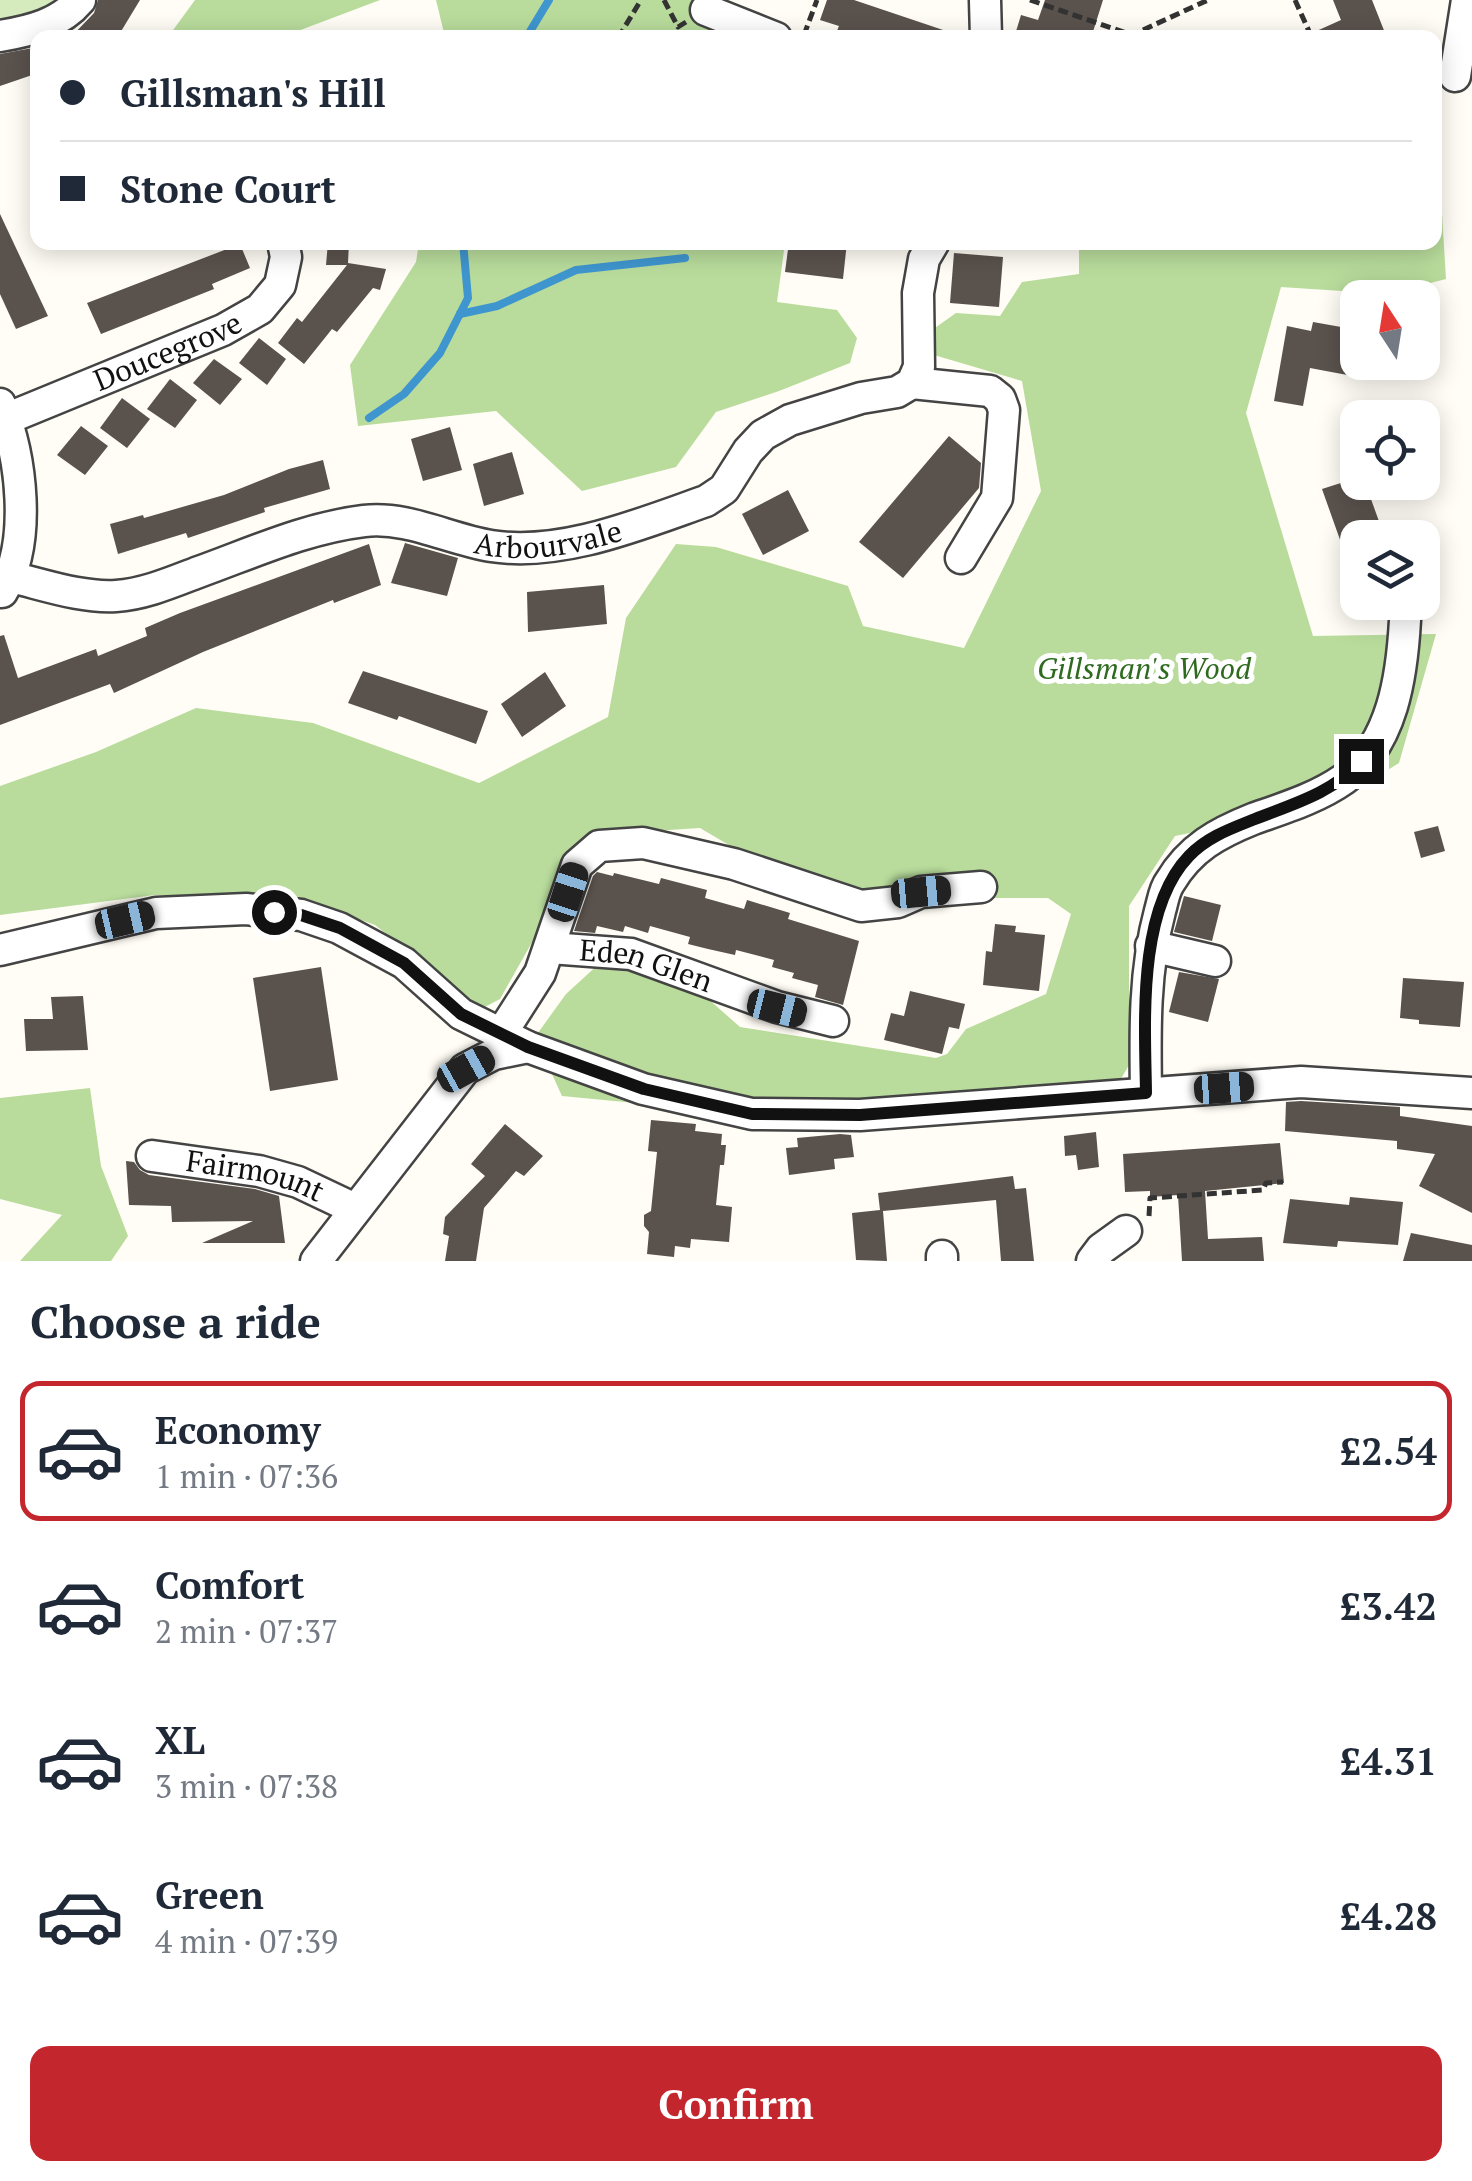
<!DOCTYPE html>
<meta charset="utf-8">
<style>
body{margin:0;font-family:"PT Serif",serif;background:#f2f2f3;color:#1f2937;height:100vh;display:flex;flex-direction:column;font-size:38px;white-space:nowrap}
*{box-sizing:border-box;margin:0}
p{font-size:32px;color:#747a83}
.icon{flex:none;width:55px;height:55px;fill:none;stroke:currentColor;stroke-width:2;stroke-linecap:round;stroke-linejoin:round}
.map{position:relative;height:1261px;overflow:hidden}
.side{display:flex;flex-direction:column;background:#fff;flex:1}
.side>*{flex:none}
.hud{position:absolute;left:30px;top:30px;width:1412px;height:220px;border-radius:20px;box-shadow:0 5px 25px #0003;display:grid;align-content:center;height:220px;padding:0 30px;background:#fff}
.needle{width:65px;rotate:348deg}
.controls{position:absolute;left:1340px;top:280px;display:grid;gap:20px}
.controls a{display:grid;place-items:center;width:100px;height:100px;border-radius:20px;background:#fff;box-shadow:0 5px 25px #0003;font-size:50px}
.end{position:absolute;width:45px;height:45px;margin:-22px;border:12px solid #111;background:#fff;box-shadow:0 0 0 5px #fff}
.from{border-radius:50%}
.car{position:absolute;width:30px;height:60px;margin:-30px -15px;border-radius:12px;box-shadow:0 0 8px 2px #0007;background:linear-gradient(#222 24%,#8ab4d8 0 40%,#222 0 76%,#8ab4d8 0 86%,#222 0)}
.hud b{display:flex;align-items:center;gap:35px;height:95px;font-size:38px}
.hud b+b{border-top:2px solid #e0e1e3}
.hud i{width:25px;height:25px;background:#1f2937}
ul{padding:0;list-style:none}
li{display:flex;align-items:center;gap:30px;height:140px;margin:0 20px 15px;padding:0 10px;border:5px solid transparent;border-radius:20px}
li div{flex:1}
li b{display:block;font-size:38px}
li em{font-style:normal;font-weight:800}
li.current{border-color:#c4262e}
li>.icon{width:90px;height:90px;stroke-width:1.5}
h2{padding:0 30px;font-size:45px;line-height:120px}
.button{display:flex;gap:20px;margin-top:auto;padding:20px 30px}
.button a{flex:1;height:115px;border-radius:20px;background:#c4262e;color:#fff;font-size:40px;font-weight:800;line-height:115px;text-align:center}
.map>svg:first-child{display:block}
.green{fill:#d5ebbd}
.forest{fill:#b9dc9c}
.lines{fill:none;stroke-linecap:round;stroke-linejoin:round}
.stream{stroke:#3f96cf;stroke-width:8}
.building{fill:#5a524d}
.minor-casing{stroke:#444;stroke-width:35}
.path{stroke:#333;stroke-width:5;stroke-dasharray:10 5;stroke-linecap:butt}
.minor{stroke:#fff;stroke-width:30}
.route{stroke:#111;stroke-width:12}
.labels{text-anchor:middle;stroke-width:10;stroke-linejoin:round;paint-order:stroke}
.street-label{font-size:30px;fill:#111;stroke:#fff}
.park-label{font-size:30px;font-style:italic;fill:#2f6b1f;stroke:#fff}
</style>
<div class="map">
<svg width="1472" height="1261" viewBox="0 0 1472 1261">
<rect width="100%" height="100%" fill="#fffdf5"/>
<!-- green -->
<path class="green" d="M 0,0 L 60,0 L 52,8 L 0,23 Z"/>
<!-- forest -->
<g class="forest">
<path d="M 195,0 L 380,0 L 282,37 L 168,37 Z"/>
<path d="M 436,0 L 697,0 L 697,23 L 730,37 L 445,37 Z"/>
<path d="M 1435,194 L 1441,197 L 1446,279 L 1388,294 L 1281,287 L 1246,413 L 1313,636 L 1436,634 L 1399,763 L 1333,804 L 1175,836 L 1129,906 L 1129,1065 L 1111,1096 L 729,1112 L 562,1096 L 535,1037 L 566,994 L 601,962 L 632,966 L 706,997 L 740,1027 L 936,1058 L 947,1054 L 966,1029 L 1046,994 L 1071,914 L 1048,898 L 967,898 L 880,912 L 788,880 L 700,828 L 607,834 L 548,914 L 500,999 L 481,1009 L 375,925 L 303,899 L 155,895 L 0,915 L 0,786 L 96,752 L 196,708 L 313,723 L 479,783 L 608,717 L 626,618 L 676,544 L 716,547 L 848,586 L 863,626 L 964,648 L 1041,491 L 1022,381 L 934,355 L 932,330 L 956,313 L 1000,316 L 1022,282 L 1079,274 L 1079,243 L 1435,242 Z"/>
<path d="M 419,243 L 785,243 L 777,302 L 837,310 L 857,338 L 850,363 L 779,391 L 716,412 L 676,467 L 582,491 L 496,411 L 358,426 L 350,365 L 416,262 Z"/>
<path d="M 90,1088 L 101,1166 L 128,1236 L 111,1261 L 20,1261 L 62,1215 L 0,1199 L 0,1098 Z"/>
</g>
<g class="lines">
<!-- stream -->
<g class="stream">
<path d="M 526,38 L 549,0"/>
<path d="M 460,314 L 497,306 L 576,270 L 685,258"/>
<path d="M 369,418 L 404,394 L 440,353 L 468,298 L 463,242"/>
</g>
</g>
<!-- building -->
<g class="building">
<path d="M 98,0 L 140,0 L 117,38 L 70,38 L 94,13 Z"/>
<path d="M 827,0 L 854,0 L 955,34 L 955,38 L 834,38 L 839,26 L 820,20 Z"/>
<path d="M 1045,0 L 1103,0 L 1091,38 L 1014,38 L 1021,15 L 1038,20 Z"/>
<path d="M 1333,0 L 1372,0 L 1387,38 L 1301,38 L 1341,20 Z"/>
<path d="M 38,47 L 38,73 L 0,86 L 0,54 Z"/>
<path d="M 0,214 L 48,316 L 16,329 L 0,294 Z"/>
<path d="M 328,242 L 349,242 L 348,263 L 386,269 L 380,290 L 373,288 L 337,332 L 332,329 L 304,364 L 278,343 L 297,318 L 302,322 L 347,265 L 326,265 Z"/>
<path d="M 789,242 L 847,242 L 843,279 L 785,272 Z"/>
<path d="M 240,244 L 250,268 L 212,284 L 214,289 L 101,334 L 87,303 Z"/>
<path d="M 954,253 L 1003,257 L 999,307 L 950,303 Z"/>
<path d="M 1313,322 L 1358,330 L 1358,377 L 1310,368 L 1303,406 L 1274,401 L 1287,326 L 1311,331 Z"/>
<path d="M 259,338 L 286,359 L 267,385 L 239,363 Z"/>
<path d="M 214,359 L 242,379 L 220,405 L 193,383 Z"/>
<path d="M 170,379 L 197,400 L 175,428 L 147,409 Z"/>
<path d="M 122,398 L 150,419 L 127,448 L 100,428 Z"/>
<path d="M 81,426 L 108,446 L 85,475 L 57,455 Z"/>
<path d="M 450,427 L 462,470 L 423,481 L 411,439 Z"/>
<path d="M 949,436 L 981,463 L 979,488 L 903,578 L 859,542 Z"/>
<path d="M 512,452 L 524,494 L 484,506 L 473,464 Z"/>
<path d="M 323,460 L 330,489 L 264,508 L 265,512 L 188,538 L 186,533 L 118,554 L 110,524 L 143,515 L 144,518 L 224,495 L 289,469 Z"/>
<path d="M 1347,481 L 1351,494 L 1367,488 L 1385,538 L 1358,538 L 1358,582 L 1355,582 L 1322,489 Z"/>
<path d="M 788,490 L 809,531 L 763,555 L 742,514 Z"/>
<path d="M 405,543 L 458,558 L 447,596 L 391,583 Z"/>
<path d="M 369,544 L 381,585 L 334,603 L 333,600 L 203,652 L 114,693 L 110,684 L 0,725 L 0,636 L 4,635 L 18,678 L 96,649 L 98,656 L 147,636 L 145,628 L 180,613 Z"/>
<path d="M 604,585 L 607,624 L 528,632 L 527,592 Z"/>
<path d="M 363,671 L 488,711 L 476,744 L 399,716 L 397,720 L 348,703 Z"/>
<path d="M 545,672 L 566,706 L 522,737 L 501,704 Z"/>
<path d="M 1438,826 L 1445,851 L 1421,858 L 1414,832 Z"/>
<path d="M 597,872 L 613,876 L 614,873 L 659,884 L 661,878 L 707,890 L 705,898 L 744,909 L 747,900 L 790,913 L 788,919 L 859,941 L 843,1005 L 815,997 L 818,985 L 792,978 L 794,973 L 772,967 L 774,960 L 736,950 L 735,955 L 708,949 L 688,944 L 690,937 L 650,926 L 648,933 L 625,926 L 623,932 L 597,926 L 595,933 L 574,931 L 593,876 Z"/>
<path d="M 1184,896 L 1221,905 L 1212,941 L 1174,932 Z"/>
<path d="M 995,924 L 1016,926 L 1015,932 L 1045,935 L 1039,991 L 983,985 L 986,951 L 992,952 Z"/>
<path d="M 321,967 L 338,1080 L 270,1091 L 253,978 Z"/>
<path d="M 1179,972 L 1219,979 L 1208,1022 L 1169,1012 Z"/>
<path d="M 1403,978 L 1464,982 L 1460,1027 L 1419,1024 L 1419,1020 L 1400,1018 Z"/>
<path d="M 910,991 L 965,1004 L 959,1029 L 949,1027 L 942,1054 L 884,1040 L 891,1013 L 904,1016 Z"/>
<path d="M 83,996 L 88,1050 L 26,1051 L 24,1019 L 53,1019 L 51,997 Z"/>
<path d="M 1301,1101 L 1400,1107 L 1400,1116 L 1472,1126 L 1472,1213 L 1419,1186 L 1435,1154 L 1397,1149 L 1397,1141 L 1285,1131 L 1286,1102 Z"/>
<path d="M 651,1120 L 696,1124 L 695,1131 L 722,1134 L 721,1145 L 726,1145 L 724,1165 L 720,1165 L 716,1205 L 732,1207 L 729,1242 L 691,1239 L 690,1248 L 675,1246 L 674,1257 L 647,1254 L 649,1232 L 644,1226 L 644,1215 L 651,1211 L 657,1152 L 648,1151 Z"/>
<path d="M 505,1124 L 543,1156 L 524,1176 L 516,1171 L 484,1208 L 476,1261 L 445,1261 L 449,1236 L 443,1234 L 445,1217 L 485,1176 L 471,1164 Z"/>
<path d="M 1096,1132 L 1099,1167 L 1078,1170 L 1076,1155 L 1065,1156 L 1064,1136 Z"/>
<path d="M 840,1134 L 851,1135 L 854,1157 L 834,1159 L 835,1169 L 789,1175 L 786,1148 L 798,1147 L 797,1138 Z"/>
<path d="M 1280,1143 L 1284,1183 L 1205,1191 L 1208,1239 L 1262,1237 L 1264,1261 L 1182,1261 L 1178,1195 L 1150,1197 L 1150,1191 L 1125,1192 L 1123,1154 Z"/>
<path d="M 126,1161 L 134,1162 L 140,1170 L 149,1175 L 255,1189 L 279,1196 L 285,1243 L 202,1243 L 253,1221 L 172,1222 L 171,1206 L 129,1205 Z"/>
<path d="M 1013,1176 L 1015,1189 L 1026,1188 L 1034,1261 L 1001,1261 L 996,1200 L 883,1211 L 887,1261 L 856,1260 L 852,1213 L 880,1210 L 878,1193 Z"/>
<path d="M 1350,1197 L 1403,1202 L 1398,1245 L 1338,1241 L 1337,1247 L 1283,1243 L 1290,1199 L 1349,1205 Z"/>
<path d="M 1411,1233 L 1472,1245 L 1472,1261 L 1403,1261 Z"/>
</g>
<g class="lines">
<!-- minor casing -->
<g class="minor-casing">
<g id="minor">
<path d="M 985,0 L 986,38"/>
<path d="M 706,10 L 776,38"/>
<path d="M 0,36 C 30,31 60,24 80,0"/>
<path d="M 1455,76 L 1467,0"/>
<path d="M 912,383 L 990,391 L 1000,399 L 1004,410 L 997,498 L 961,558"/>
<path d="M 0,404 C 22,456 32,543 2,592"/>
<path id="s1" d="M 6,419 L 223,330 L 260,309 L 280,285 L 286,257 L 283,242"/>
<path id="s2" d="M 11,577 C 45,585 81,598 116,596 C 144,594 170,583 196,573 C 252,553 305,528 364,521 C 408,516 448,539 491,546 C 562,557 640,524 706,501 L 724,489 L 748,451 L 763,435 L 790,420 L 861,398 L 897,392 L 912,383 L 919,367 L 918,293 L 924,259 L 934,242"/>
<path d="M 1151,946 L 1215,961"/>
<path id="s3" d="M 550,948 L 631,954 L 777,1007 L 833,1021"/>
<path d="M 0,950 L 156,913 L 246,909 L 301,915 L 339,928 L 404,963 L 461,1014 L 528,1047 L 643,1089 L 752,1114 L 860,1115 L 1301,1082 L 1472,1093"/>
<path d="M 501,1034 L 540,973 L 577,865 L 599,846 L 643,843 L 734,864 L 861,906 L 898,902 L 921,892 L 981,887"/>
<path d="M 1146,1093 C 1145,1031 1144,970 1160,911 C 1163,901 1164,890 1170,882 C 1190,848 1218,833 1253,819 C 1284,808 1317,798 1344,779 C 1393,744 1402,675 1405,620"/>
<path id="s4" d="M 152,1156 L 259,1171 L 298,1182 L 355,1209"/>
<path d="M 942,1256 L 942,1261"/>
<path d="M 316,1261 L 465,1069 L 494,1054 L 528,1047"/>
<path d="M 1092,1261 L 1101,1249 L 1126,1231"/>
</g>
</g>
<!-- path -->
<g class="path">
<path d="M 664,0 L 678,27 L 686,22"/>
<path d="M 1030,0 L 1132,35 L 1208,0"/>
<path d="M 1295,0 L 1312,38"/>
<path d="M 804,35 L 817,0"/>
<path d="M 618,38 L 641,0"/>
<path d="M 1149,1216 L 1150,1198 L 1263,1190 L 1266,1183 L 1283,1182"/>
</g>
<!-- minor -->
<use href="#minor" class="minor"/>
</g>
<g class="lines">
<!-- route -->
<path class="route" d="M 274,912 L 301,915 L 340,928 L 404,963 L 461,1014 L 528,1047 L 644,1089 L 752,1114 L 860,1115 L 1146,1093 C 1145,1023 1137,910 1189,856 C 1207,837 1230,829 1255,819 C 1293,804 1333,793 1361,761"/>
</g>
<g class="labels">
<!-- street labels -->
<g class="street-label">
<text dy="10" stroke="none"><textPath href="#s1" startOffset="175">Doucegrove</textPath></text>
<text dy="10" stroke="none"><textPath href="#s2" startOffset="555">Arbourvale</textPath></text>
<text dy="10" stroke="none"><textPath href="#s3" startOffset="98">Eden Glen</textPath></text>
<text dy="10" stroke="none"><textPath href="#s4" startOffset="105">Fairmount</textPath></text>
</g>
<!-- park labels -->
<g class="park-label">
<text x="1144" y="679">Gillsman's Wood</text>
</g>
</g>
</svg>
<div class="controls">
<a><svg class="needle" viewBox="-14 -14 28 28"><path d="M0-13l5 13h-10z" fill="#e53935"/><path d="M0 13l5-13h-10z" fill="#747a83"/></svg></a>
<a><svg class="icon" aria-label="locate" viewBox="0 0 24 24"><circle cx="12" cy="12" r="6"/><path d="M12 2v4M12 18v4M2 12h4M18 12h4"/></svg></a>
<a><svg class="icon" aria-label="layers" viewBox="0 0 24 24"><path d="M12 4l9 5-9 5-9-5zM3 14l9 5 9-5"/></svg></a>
</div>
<i class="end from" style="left:274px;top:912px"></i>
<i class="end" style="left:1361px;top:761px"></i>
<i class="car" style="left:568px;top:892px;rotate:18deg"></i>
<i class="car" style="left:921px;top:892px;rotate:85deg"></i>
<i class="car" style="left:125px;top:920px;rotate:77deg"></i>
<i class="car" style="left:777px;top:1008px;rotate:104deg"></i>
<i class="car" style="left:466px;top:1069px;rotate:61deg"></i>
<i class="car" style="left:1224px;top:1088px;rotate:86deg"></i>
<div class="hud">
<b><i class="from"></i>Gillsman's Hill</b>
<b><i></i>Stone Court</b>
</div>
</div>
<section class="side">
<h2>Choose a ride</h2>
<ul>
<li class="current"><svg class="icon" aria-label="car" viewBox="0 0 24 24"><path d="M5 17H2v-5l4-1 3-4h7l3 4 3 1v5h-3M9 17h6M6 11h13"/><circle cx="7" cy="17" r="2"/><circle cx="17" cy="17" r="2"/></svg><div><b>Economy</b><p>1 min · 07:36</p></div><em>£2.54</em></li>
<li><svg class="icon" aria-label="car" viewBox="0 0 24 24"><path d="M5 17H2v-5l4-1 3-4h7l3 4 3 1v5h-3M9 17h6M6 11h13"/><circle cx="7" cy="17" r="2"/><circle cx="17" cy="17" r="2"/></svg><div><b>Comfort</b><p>2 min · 07:37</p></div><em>£3.42</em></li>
<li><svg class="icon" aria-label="car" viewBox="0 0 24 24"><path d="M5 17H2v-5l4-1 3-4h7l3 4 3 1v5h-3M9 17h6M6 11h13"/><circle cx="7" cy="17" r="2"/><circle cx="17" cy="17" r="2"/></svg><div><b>XL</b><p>3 min · 07:38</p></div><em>£4.31</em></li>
<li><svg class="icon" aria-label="car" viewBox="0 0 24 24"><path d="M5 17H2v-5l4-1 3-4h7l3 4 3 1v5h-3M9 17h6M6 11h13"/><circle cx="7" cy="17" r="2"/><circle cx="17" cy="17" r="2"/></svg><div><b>Green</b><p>4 min · 07:39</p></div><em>£4.28</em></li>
</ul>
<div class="button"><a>Confirm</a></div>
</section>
